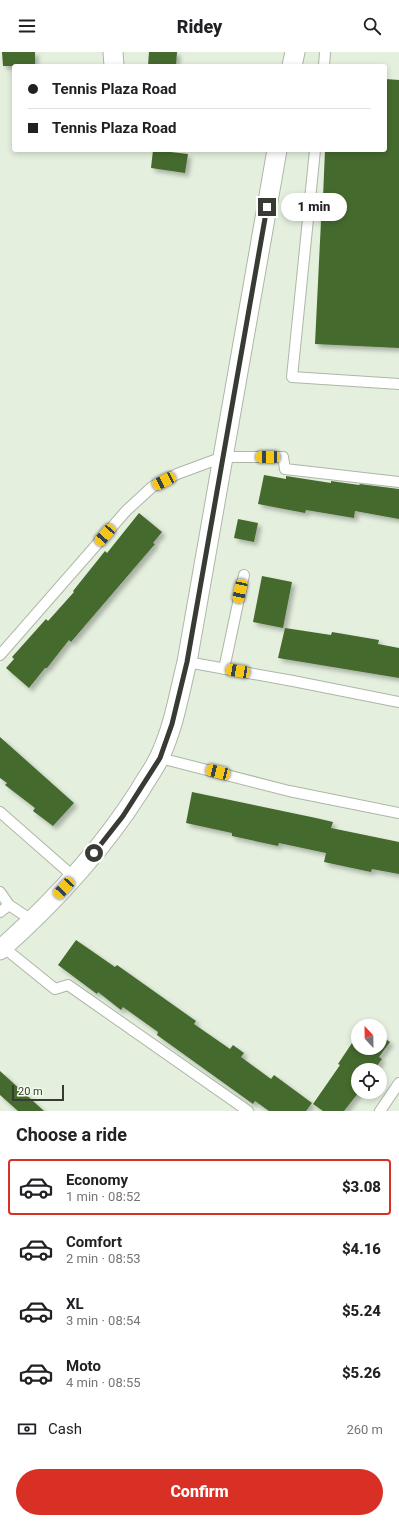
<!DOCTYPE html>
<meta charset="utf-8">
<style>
body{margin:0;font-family:Roboto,sans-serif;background:#f6f6f6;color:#202124;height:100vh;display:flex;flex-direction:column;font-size:15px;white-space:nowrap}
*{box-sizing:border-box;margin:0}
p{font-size:13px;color:#757577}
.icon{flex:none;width:22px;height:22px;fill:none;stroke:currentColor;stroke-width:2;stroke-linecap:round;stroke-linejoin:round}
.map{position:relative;height:1059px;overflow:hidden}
.details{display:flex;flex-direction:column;background:#fff;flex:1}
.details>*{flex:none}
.guide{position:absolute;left:12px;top:12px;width:375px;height:88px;border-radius:4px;box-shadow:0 2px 6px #0003;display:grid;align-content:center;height:88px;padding:0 16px;background:#fff}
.needle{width:26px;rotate:338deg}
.controls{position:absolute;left:351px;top:967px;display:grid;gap:8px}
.controls a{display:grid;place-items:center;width:36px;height:36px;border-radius:50%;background:#fff;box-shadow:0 2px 6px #0003;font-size:20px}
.scale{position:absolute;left:12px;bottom:10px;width:52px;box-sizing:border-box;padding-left:4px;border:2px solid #373b34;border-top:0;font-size:11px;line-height:14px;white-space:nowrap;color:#373b34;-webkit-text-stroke:3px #f1fdeb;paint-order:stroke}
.end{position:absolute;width:18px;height:18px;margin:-9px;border:5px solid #373b34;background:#fff;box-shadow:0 0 0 2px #fff}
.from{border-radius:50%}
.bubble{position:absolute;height:28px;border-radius:14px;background:#fff;box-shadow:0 2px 6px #0003;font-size:13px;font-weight:800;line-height:28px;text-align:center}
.car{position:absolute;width:12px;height:24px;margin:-12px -6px;border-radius:5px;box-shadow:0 0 3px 1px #0007;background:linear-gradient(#f5c518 24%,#345 0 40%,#f5c518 0 76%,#345 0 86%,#f5c518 0)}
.guide b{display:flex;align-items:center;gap:14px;height:38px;font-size:15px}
.guide b+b{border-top:1px solid #e0e0e0}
.guide i{width:10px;height:10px;background:#202124}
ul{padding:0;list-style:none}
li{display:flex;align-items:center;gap:12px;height:56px;margin:0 8px 6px;padding:0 8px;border:2px solid transparent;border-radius:4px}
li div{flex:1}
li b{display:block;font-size:15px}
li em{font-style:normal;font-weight:800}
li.selected{border-color:#d93025}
li>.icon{width:36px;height:36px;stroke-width:1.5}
h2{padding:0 16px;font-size:18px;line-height:48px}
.pay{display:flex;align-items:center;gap:10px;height:44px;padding:0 16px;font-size:15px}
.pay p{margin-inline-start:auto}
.cta{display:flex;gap:8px;margin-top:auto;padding:8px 16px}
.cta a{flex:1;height:46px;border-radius:24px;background:#d93025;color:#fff;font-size:16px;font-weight:800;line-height:46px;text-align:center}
header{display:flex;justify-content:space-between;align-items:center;height:52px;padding:0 16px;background:#fff;font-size:18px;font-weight:800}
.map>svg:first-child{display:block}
.building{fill:#456a2e;filter:url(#shadow)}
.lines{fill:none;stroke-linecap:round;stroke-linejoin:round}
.lane-casing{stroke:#acb7a6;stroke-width:12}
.street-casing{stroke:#acb7a6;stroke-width:21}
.lane{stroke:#fff;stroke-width:10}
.street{stroke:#fff;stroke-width:19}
.route{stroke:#373b34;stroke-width:5}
</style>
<header><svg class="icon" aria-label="menu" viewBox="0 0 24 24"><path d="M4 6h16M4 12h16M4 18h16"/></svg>Ridey<svg class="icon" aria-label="search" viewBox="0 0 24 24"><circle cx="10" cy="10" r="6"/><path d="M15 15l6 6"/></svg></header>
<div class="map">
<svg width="399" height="1059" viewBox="0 0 399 1059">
<defs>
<filter id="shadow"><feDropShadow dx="3.5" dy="3.5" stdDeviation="2" flood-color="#0004"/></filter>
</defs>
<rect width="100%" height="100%" fill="#e4efde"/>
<!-- building -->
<g class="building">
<path d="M 2,0 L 35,0 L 35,14 L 3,14 Z"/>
<path d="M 149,0 L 177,0 L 176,14 L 148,14 Z"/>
<path d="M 385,27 L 399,28 L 399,296 L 315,292 L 321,169 L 318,169 L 319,145 L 323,146 L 325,98 L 385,98 Z"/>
<path d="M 153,98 L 188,102 L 185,121 L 151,116 Z"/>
<path d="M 264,423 L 286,427 L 286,424 L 331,431 L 331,429 L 359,433 L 360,432 L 399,437 L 399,467 L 355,459 L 354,466 L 306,458 L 305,461 L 258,452 Z"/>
<path d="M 139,461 L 162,480 L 153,491 L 155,492 L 71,590 L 69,588 L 47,616 L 45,616 L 29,636 L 6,616 L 14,607 L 12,605 L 46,567 L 48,569 L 74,540 L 73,539 L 105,499 L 107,501 Z"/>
<path d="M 238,467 L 258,471 L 254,490 L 234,486 Z"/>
<path d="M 262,524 L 292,530 L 283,576 L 253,570 Z"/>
<path d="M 285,576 L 331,583 L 332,580 L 379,588 L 378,592 L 399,596 L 399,626 L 278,606 Z"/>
<path d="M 0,685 L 74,751 L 53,774 L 33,759 L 35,756 L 5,733 L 7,731 L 0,726 Z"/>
<path d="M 192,740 L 316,766 L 333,770 L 331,776 L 399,790 L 399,822 L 372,817 L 371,820 L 324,810 L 326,801 L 279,791 L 278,794 L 232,784 L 232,781 L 186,771 Z"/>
<path d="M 76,888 L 115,915 L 117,913 L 196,969 L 194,972 L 230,997 L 233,993 L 244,1001 L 241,1005 L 271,1027 L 274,1023 L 312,1051 L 306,1059 L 269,1059 L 255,1049 L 253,1052 L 157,983 L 158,980 L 123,955 L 121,958 L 98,940 L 97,942 L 58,913 Z"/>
<path d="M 358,982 L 358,996 L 380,996 L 380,983 L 390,990 L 379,1005 L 382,1007 L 374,1018 L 358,1018 L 359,1040 L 344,1059 L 323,1059 L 313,1052 L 340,1013 L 338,1012 Z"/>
<path d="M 0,1019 L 44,1059 L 18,1059 L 0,1043 Z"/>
</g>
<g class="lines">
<!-- lane casing -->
<g class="lane-casing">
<g id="lane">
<path d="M 324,14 L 325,0"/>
<path d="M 315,98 L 292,325 L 399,332"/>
<path d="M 0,603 L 126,459 L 152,435 L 177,422 L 223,405 L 283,405 L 285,417 L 399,430"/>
<path d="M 187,610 L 293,629 L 399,650"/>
<path d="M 224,617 L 244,523"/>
<path d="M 160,706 L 289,739 L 399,761"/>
<path d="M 0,760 L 74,825"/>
<path d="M 0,840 L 9,853"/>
<path d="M 0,860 L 9,853 L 33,869"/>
<path d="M 3,895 L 55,937 L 68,933 L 248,1059"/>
<path d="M 380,1059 L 399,1031"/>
</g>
</g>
<!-- street casing -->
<g class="street-casing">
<g id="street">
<path d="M 113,0 L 114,14"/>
<path d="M 292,14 L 295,0"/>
<path d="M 0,898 C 53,851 102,798 140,738 C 146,727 155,716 160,704 C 174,674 179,642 187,610 L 277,98"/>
</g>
</g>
<!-- lane -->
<use href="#lane" class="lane"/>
<!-- street -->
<use href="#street" class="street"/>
</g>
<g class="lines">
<!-- route -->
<path class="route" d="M 94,801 L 123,764 L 160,706 L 172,672 L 187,610 L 267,155"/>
</g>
</svg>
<div class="controls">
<a><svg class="needle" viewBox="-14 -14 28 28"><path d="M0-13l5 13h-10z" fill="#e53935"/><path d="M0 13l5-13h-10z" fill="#757577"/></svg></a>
<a><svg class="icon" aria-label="locate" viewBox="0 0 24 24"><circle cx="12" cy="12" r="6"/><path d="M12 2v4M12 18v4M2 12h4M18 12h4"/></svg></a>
</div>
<div class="scale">20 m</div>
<i class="end from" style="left:94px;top:801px"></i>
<i class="end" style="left:267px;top:155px"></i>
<div class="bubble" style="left:281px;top:141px;width:66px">1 min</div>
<i class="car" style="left:268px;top:405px;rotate:270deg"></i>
<i class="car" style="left:164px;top:429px;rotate:243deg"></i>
<i class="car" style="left:105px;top:483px;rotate:221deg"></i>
<i class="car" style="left:240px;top:539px;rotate:192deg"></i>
<i class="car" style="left:238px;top:619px;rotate:280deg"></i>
<i class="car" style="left:218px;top:720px;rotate:284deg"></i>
<i class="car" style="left:64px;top:836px;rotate:223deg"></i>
<div class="guide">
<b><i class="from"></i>Tennis Plaza Road</b>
<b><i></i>Tennis Plaza Road</b>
</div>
</div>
<section class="details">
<h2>Choose a ride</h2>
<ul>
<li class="selected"><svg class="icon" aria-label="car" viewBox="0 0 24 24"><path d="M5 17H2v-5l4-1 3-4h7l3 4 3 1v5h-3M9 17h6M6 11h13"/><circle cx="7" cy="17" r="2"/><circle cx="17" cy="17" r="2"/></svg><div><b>Economy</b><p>1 min · 08:52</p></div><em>$3.08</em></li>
<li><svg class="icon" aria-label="car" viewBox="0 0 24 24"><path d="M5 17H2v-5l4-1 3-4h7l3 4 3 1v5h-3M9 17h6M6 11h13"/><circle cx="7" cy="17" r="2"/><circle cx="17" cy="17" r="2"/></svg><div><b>Comfort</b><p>2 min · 08:53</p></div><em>$4.16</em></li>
<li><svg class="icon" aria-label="car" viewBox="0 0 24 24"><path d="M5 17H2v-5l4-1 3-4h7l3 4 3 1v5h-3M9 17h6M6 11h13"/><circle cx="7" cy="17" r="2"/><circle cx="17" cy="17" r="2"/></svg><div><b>XL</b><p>3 min · 08:54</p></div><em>$5.24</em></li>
<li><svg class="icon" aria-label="car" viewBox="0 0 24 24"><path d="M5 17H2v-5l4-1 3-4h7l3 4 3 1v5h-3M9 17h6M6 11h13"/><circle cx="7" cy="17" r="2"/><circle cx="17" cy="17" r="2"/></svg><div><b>Moto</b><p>4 min · 08:55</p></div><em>$5.26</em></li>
</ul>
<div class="pay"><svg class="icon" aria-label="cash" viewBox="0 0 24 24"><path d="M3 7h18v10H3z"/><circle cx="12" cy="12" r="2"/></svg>Cash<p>260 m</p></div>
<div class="cta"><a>Confirm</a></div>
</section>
